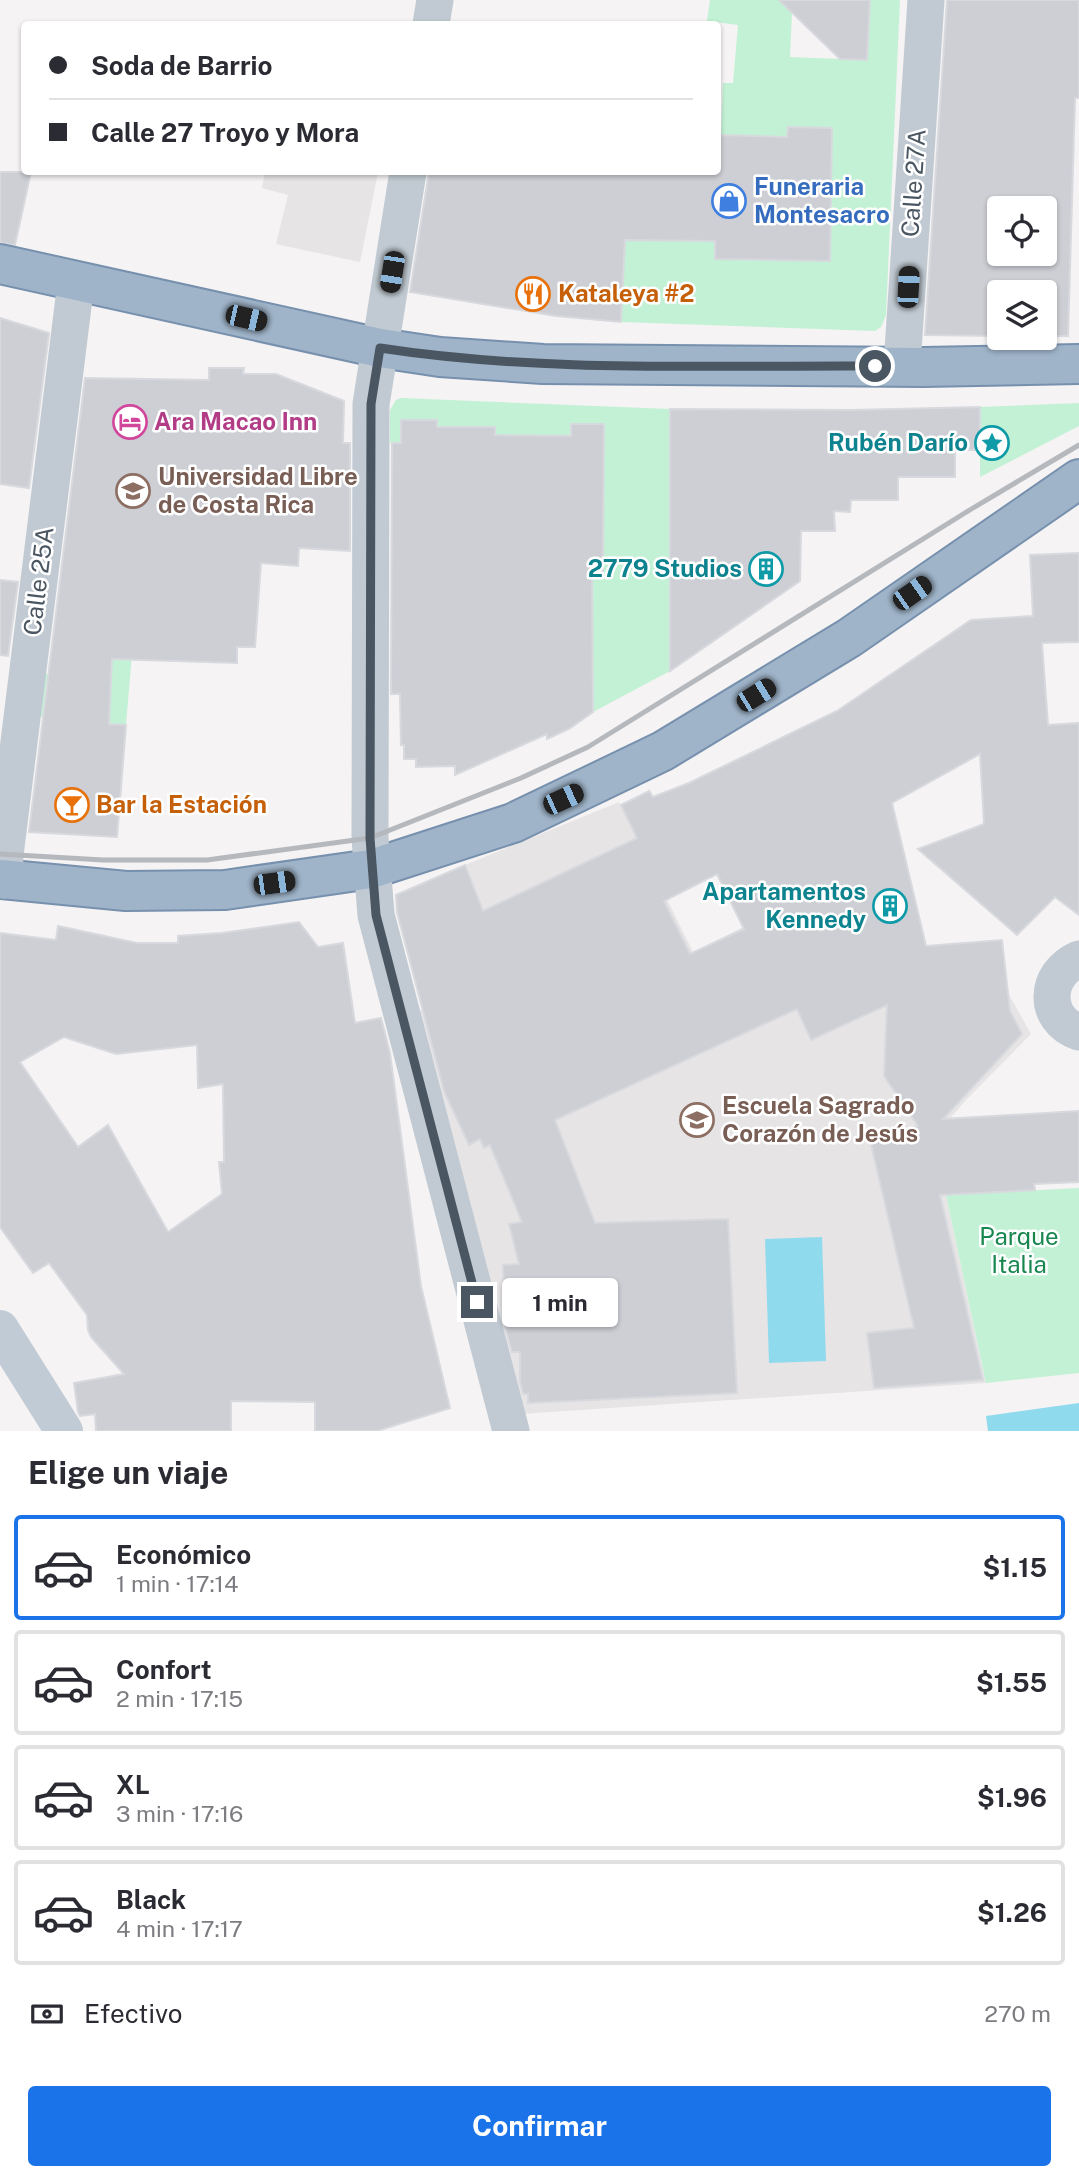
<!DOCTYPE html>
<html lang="es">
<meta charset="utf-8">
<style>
body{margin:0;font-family:"Public Sans",sans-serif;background:#f7f7f7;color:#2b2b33;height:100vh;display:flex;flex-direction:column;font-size:26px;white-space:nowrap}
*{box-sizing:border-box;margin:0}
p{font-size:23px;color:#7c7c81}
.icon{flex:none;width:38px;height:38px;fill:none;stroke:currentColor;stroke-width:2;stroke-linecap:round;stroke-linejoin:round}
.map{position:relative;height:1431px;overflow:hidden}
.drawer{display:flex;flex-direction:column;background:#fff;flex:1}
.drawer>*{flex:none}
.guide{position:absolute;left:21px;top:21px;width:700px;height:154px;border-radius:7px;box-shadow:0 2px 5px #0004;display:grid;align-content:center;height:154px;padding:0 28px;background:#fff}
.fabs{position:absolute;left:987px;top:196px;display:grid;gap:14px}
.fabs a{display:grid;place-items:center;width:70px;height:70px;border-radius:7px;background:#fff;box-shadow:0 2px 5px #0004;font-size:35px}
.end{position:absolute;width:32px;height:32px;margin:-16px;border:9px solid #4a5661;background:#fff;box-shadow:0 0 0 4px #fff}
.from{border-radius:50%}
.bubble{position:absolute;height:49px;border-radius:7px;background:#fff;box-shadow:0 2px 5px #0004;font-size:23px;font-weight:700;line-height:49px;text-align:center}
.car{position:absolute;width:21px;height:42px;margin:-21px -10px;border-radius:9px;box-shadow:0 0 5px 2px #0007;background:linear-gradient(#222 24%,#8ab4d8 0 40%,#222 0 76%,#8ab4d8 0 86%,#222 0)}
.guide b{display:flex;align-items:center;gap:24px;height:66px;font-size:26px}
.guide b+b{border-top:2px solid #e1e1e2}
.guide i{width:18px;height:18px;background:#2b2b33}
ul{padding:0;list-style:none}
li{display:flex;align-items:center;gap:21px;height:105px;margin:0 14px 10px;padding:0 14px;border:4px solid #e1e1e2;border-radius:7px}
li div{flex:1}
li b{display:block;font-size:26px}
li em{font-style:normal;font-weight:700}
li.current{border-color:#1a73e8}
li>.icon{width:63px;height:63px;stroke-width:1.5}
h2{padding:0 28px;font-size:32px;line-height:84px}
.pay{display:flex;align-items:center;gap:18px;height:77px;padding:0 28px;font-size:26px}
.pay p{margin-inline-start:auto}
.action{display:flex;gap:14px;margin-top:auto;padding:14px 28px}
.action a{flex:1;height:80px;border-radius:7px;background:#1a73e8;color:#fff;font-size:28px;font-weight:700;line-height:80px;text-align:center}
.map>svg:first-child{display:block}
.education{fill:#e6e4e5}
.green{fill:#c3f1d5}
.water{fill:#90daee}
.building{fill:#cdcfd5;stroke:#d7d9de;stroke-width:2;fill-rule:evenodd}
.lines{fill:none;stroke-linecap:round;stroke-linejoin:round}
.trunk-casing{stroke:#7690ad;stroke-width:42}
.minor{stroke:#c1cad2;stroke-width:37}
.secondary{stroke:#c1cbd6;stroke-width:38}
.trunk{stroke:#9fb4c9;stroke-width:38}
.rail{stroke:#b5b8bd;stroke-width:5}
.route{stroke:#4a5661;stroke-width:9}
.labels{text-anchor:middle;stroke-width:5;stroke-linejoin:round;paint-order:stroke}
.street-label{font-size:24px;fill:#4a5661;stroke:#fff}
.shop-label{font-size:24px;font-weight:bold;fill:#366cbe;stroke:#fff;text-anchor:start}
.food-label{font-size:24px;font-weight:bold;fill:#c56008;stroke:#fff;text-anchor:start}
.hotel-label{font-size:24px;font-weight:bold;fill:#b23c85;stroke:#fff;text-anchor:start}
.culture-label{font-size:24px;font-weight:bold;fill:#0d838f;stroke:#fff;text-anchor:end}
.education-label{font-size:24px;font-weight:bold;fill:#785e54;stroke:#fff;text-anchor:start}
.park-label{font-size:24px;fill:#17864f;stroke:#fff}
</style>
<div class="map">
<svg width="1079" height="1431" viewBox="0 0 1079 1431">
<rect width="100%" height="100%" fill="#f5f3f3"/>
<!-- education -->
<g class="education">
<path d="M 265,172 L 378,172 L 360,262 L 276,244 L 288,195 L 262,188 Z"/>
<path d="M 619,802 L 693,952 L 814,892 L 890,999 L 1008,993 L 1031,1034 L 967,1099 L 931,1140 L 946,1196 L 986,1383 L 520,1414 L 417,1012 L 507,975 L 465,865 Z"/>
</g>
<!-- green -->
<g class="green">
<path d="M 710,0 L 779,0 L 792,13 L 790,57 L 867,60 L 870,0 L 900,0 L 886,315 L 881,327 L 875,331 L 621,322 L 625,240 L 667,241 L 716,232 L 715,259 L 830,261 L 832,128 L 787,153 L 742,162 L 742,136 L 721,135 L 723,83 L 733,83 L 738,25 L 707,21 Z"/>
<path d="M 401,398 L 670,409 L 670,671 L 593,712 L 592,572 L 603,572 L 604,424 L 572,424 L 571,436 L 495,435 L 401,421 L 401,443 L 390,443 L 390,410 L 396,400 Z"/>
<path d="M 1079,403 L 1079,426 L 980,477 L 980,407 Z"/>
<path d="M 134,630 L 126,725 L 34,716 L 40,673 C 66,674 85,695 111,694 L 113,645 Z"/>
<path d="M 1079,1188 L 1079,1373 L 986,1383 L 946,1195 Z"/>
</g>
<!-- water -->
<g class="water">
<path d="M 822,1237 L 826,1361 L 769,1363 L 765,1239 Z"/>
<path d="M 1079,1403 L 1079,1431 L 988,1431 L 986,1416 Z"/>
</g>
<!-- building -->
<g class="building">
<path d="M 779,0 L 870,0 L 867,60 L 840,59 Z"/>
<path d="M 947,0 L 1079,0 L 1079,98 L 1075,98 L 1068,336 L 1045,336 L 1045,292 L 999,292 L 999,336 L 925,335 ZM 999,208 L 1045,208 L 1045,254 L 999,254 Z"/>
<path d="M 788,127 L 832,128 L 830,261 L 715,259 L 715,241 L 625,240 L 621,322 L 556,316 L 410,292 L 429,172 L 718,172 L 718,135 L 787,137 Z"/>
<path d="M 0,172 L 31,172 L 15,245 L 0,243 Z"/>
<path d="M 0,318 L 49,333 L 29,488 L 0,484 Z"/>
<path d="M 209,368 L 244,368 L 243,374 L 276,374 L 344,401 L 343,443 L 350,443 L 350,551 L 299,548 L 298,566 L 261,563 L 255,647 L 237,647 L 237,663 L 112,659 L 109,724 L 126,725 L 117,837 L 29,832 L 85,378 L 209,380 Z"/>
<path d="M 980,407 L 980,450 L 955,450 L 955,477 L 898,477 L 898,500 L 851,500 L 850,512 L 834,511 L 835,531 L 801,531 L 800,581 L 670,671 L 670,409 L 851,410 Z"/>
<path d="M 401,420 L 437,420 L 437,427 L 495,427 L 495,435 L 571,436 L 571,424 L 604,424 L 603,572 L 592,572 L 593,712 L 569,729 L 547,739 L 547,734 L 455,775 L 455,766 L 416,767 L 416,759 L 404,759 L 404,745 L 401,745 L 400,694 L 391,694 L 392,443 L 401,443 Z"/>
<path d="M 1079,553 L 1079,642 L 1042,643 L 1048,725 L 1079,723 L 1079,915 L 1055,897 L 1017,935 L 918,849 L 984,824 L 980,754 L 892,803 L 926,946 L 1002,940 L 1010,1011 L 1022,1034 L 943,1119 L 1079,1111 L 1079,1182 L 1034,1184 L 1035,1190 L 940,1195 L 983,1380 L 874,1388 L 867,1333 L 914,1328 L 870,1140 L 918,1126 L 884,1076 L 887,1005 L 811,1040 L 797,1009 L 555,1120 L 595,1223 L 728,1219 L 737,1393 L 528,1403 L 528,1394 L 523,1394 L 520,1382 L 520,1352 L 512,1352 L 505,1327 L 503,1265 L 519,1264 L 509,1224 L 522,1222 L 490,1145 L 484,1148 L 480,1139 L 469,1145 L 444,1091 L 397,912 L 396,895 L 465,865 L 483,911 L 637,838 L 621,805 L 649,791 L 653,797 L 689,783 L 837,711 L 971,620 L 1033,616 L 1030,555 ZM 717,874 L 744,929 L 690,954 L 664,901 Z"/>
<path d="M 0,580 L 18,582 L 8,656 L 0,655 Z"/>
<path d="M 299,922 L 318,947 L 343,943 L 355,1023 L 381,1018 L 390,1053 L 421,1286 L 450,1408 L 377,1431 L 315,1431 L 315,1402 L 231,1401 L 231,1431 L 96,1431 L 95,1414 L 80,1416 L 78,1412 L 74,1383 L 124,1374 L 91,1337 L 88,1330 L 87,1315 L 49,1263 L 33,1273 L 0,1227 L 0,933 L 56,940 L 58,926 L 137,943 L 178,943 L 178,936 L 222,933 ZM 64,1037 L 116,1054 L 197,1045 L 198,1088 L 223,1084 L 224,1162 L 219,1162 L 222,1194 L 168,1232 L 108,1125 L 78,1147 L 20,1062 Z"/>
</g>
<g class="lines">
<!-- trunk casing -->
<g class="trunk-casing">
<g id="trunk">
<path d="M 0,264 L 380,348 L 440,357 L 543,364 L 923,367 L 1079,364"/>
<path d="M 0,879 L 126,891 L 225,890 L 371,869 L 513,823 L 663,751 L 849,638 L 1079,479"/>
</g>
</g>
<!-- minor -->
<g class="minor">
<path d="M 431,24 L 435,0"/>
<path d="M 408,172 L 371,404 L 370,838 L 376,915 L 511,1431"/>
<path d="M 902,366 L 926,0"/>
<path d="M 4,880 L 5,855 L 76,282"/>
<path d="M 1079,959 C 1044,974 1042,1019 1079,1032"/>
</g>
<!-- secondary -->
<path class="secondary" d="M 0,1329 L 64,1431"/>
<!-- trunk -->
<use href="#trunk" class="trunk"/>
<!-- rail -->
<path class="rail" d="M 0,854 L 103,860 L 207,860 L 370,838 L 521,778 L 588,747 L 973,508 L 1079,445"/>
</g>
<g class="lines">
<!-- route -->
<path class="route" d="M 477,1302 L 376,915 L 370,838 L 371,404 L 380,348 C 543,373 710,365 875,366"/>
</g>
<!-- icons -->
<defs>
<g id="shop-ring" transform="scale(1.75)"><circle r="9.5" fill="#fff" stroke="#3f7fe0" stroke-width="1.5"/><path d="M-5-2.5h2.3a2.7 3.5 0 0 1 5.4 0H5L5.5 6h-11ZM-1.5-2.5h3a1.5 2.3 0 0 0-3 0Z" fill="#3f7fe0"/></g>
<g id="restaurant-ring" transform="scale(1.75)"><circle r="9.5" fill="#fff" stroke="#e8710a" stroke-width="1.5"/><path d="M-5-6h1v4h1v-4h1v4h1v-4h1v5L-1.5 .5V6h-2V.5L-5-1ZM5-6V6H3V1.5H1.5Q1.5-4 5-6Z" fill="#e8710a"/></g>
<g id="hotel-ring" transform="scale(1.75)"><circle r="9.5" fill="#fff" stroke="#d1479c" stroke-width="1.5"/><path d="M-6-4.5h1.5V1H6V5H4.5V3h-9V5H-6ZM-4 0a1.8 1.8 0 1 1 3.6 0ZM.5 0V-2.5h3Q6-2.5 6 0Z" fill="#d1479c"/></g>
<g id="sight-ring" transform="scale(1.75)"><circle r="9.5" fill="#fff" stroke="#0f9aa8" stroke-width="1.5"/><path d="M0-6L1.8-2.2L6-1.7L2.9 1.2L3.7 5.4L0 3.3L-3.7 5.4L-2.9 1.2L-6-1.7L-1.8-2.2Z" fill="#0f9aa8"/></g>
<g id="university-ring" transform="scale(1.75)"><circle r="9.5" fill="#fff" stroke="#8d6e63" stroke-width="1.5"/><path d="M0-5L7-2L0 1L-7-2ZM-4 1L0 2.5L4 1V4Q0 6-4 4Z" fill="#8d6e63"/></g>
<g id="building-ring" transform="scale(1.75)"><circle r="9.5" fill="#fff" stroke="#0f9aa8" stroke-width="1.5"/><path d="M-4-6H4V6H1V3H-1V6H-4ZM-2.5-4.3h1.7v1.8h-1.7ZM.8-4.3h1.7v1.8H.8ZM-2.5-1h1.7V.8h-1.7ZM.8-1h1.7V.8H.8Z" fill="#0f9aa8"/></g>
<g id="bar-ring" transform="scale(1.75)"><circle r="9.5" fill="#fff" stroke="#e8710a" stroke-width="1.5"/><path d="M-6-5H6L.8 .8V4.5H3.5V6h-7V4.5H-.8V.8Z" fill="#e8710a"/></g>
<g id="school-ring" transform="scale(1.75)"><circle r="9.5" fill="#fff" stroke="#8d6e63" stroke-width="1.5"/><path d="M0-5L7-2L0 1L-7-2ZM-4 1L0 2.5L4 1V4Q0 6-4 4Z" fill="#8d6e63"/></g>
</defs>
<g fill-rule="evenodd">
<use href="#shop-ring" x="729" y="201"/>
<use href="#restaurant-ring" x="533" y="294"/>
<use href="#hotel-ring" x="130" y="422"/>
<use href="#sight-ring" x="992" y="443"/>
<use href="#university-ring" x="133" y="491"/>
<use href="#building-ring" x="766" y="569"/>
<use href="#bar-ring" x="72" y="805"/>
<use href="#building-ring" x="890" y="906"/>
<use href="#school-ring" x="697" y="1120"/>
</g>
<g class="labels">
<!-- street labels -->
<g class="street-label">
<text transform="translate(914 183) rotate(-86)" y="8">Calle 27A</text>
<text transform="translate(39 581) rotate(-83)" y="8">Calle 25A</text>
</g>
<!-- shop labels -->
<g class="shop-label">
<text x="754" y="195">Funeraria<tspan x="754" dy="28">Montesacro</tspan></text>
</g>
<!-- food labels -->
<g class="food-label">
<text x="558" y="302">Kataleya #2</text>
<text x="96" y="813">Bar la Estación</text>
</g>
<!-- hotel labels -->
<g class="hotel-label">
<text x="154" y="430">Ara Macao Inn</text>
</g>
<!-- culture labels -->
<g class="culture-label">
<text x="968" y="451">Rubén Darío</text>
<text x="742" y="577">2779 Studios</text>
<text x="866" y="900">Apartamentos<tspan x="866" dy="28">Kennedy</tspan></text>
</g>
<!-- education labels -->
<g class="education-label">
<text x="158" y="485">Universidad Libre<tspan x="158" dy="28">de Costa Rica</tspan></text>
<text x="722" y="1114">Escuela Sagrado<tspan x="722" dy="28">Corazón de Jesús</tspan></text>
</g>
<!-- park labels -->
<g class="park-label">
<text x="1019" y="1245">Parque<tspan x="1019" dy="28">Italia</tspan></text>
</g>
</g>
</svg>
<div class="fabs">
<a><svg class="icon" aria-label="locate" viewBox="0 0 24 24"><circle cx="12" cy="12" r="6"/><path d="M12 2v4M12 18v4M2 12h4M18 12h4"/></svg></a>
<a><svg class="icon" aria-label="layers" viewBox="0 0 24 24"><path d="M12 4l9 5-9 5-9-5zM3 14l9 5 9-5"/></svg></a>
</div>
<i class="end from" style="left:875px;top:366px"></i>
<i class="end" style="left:477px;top:1302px"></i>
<div class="bubble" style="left:502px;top:1278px;width:116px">1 min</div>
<i class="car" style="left:392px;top:272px;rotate:189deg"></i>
<i class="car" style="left:908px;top:287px;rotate:3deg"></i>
<i class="car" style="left:246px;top:318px;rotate:103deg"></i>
<i class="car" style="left:912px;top:593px;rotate:55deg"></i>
<i class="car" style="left:756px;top:695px;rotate:58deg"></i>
<i class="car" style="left:563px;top:799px;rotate:65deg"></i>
<i class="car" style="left:274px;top:883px;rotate:82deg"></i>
<div class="guide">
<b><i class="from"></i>Soda de Barrio</b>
<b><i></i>Calle 27 Troyo y Mora</b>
</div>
</div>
<section class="drawer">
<h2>Elige un viaje</h2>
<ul>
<li class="current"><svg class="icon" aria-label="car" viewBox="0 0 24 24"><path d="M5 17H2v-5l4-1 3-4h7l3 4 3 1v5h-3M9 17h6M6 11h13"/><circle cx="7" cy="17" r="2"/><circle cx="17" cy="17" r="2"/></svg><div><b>Económico</b><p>1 min · 17:14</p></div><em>$1.15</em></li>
<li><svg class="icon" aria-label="car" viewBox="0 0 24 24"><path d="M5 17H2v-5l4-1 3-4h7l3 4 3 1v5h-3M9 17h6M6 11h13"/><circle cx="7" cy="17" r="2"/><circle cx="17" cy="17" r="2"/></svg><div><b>Confort</b><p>2 min · 17:15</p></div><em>$1.55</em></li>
<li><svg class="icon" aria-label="car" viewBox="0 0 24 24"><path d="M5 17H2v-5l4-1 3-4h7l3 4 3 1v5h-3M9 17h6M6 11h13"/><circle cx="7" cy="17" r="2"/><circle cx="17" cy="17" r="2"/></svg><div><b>XL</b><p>3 min · 17:16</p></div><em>$1.96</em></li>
<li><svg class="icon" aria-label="car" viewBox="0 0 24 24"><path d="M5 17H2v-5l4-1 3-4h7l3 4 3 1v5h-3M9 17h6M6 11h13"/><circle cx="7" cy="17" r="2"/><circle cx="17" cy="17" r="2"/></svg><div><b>Black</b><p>4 min · 17:17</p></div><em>$1.26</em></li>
</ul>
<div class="pay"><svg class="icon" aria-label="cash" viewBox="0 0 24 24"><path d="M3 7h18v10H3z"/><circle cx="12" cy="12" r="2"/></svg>Efectivo<p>270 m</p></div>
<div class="action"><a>Confirmar</a></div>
</section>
